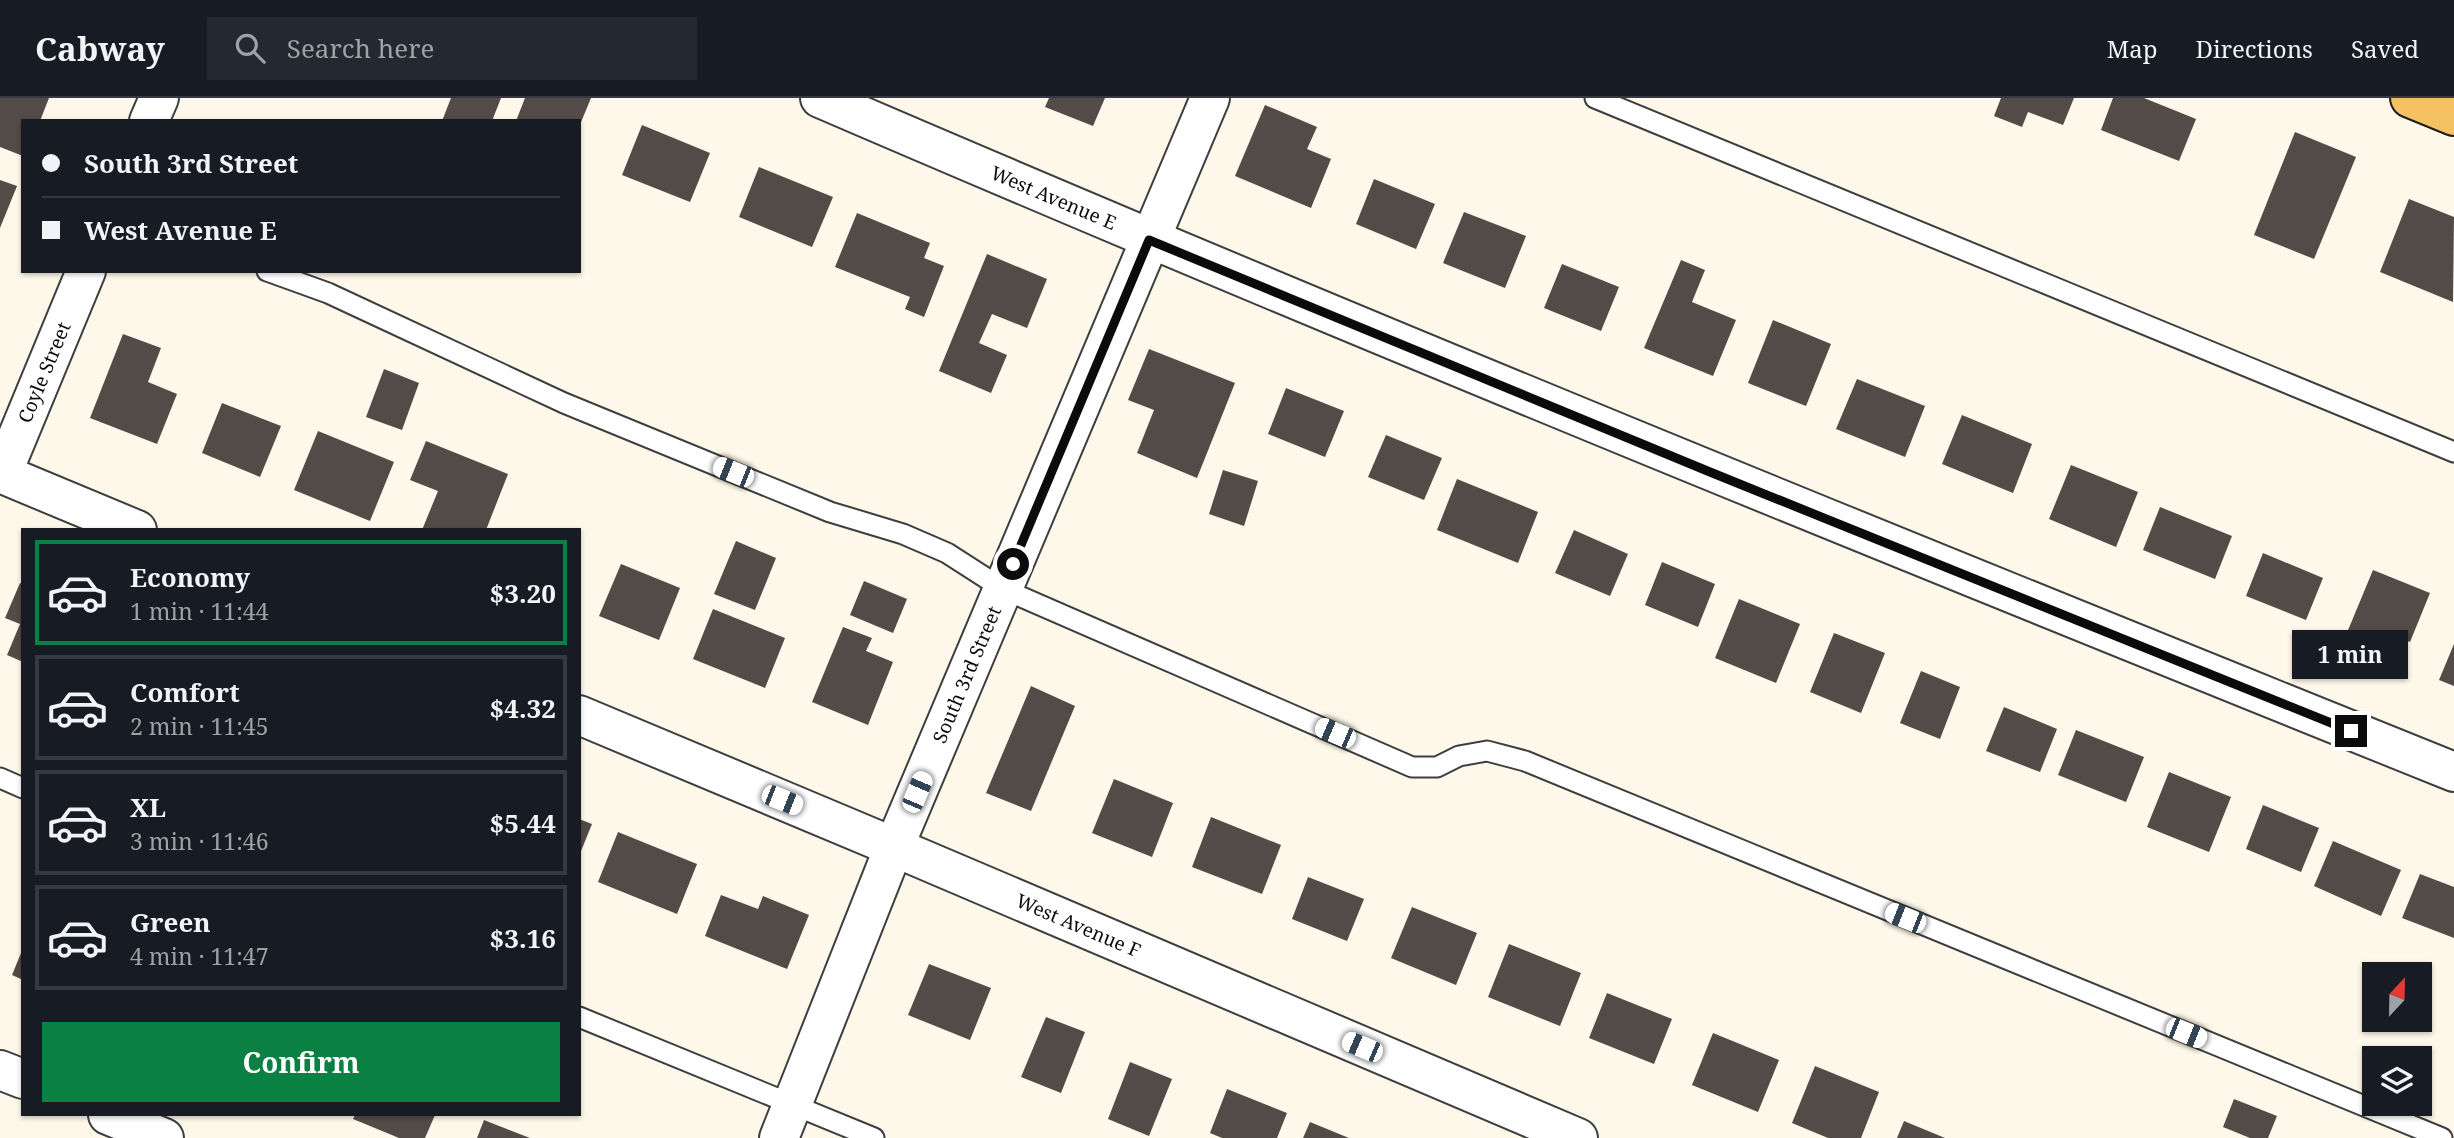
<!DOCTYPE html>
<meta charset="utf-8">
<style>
body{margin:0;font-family:"Noto Serif",serif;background:#242831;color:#f1f3f6;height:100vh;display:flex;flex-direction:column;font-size:26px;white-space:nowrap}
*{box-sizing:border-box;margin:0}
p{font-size:23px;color:#9ea1a6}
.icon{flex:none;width:38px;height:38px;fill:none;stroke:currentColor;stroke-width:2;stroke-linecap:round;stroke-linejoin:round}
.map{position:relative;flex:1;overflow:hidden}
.details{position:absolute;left:21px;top:430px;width:560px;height:588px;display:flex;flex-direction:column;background:#171b24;border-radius:0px;box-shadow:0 2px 5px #0004}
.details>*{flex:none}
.hud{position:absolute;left:21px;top:21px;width:560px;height:154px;border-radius:0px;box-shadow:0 2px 5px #0004;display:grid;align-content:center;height:154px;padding:0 21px;background:#171b24}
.needle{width:46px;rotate:22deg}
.buttons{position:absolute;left:2362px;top:864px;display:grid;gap:14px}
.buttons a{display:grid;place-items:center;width:70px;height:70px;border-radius:0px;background:#171b24;box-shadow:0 2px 5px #0004;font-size:35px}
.end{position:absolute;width:32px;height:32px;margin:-16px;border:9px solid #0b0b0b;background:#fff;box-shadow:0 0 0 4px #fff}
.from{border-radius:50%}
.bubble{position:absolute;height:49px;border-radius:0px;background:#171b24;box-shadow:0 2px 5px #0004;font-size:23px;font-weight:700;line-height:49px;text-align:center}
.car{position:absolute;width:21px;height:42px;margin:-21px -10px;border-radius:9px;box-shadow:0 0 5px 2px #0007;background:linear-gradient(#fff 24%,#345 0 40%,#fff 0 76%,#345 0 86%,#fff 0)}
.hud b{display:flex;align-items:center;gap:24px;height:66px;font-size:26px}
.hud b+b{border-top:2px solid #363941}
.hud i{width:18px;height:18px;background:#f1f3f6}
ul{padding:12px 0 0;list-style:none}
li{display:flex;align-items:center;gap:21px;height:105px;margin:0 14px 10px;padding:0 7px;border:4px solid #363941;border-radius:0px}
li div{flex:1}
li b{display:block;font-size:26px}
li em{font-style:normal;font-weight:700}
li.on{border-color:#0b8043}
li>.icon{width:63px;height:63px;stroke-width:1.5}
.cta{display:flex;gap:14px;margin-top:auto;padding:14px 21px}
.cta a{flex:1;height:80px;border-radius:0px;background:#0b8043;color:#fff;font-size:28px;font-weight:700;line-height:80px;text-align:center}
header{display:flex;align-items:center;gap:42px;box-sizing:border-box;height:98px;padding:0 35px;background:#171b24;border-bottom:2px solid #363941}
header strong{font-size:33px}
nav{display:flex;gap:38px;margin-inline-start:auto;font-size:24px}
.search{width:490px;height:63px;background:#242831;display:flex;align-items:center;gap:18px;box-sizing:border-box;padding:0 24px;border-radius:0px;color:#9ea1a6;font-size:26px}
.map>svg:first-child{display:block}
.building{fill:#534b48}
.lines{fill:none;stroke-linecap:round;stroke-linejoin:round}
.service-casing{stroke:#3e3e3e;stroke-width:23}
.minor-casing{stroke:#3e3e3e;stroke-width:42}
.primary-casing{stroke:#1c1c1c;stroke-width:42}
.service{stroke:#fff;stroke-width:19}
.minor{stroke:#fff;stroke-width:38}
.primary{stroke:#f5c163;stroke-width:38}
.route{stroke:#0b0b0b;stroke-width:9}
.labels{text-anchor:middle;stroke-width:7;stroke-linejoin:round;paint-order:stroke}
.street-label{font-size:19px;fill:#0b0b0b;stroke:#fff}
</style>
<header>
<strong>Cabway</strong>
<div class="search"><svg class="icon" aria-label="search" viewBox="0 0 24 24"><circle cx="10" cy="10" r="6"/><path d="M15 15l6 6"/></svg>Search here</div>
<nav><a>Map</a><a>Directions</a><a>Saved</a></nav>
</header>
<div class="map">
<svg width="2454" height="1040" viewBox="0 0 2454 1040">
<rect width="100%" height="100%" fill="#fef8ea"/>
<!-- building -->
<g class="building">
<path d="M 0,0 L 49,0 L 40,23 L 23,23 L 23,58 L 0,49 Z"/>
<path d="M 451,0 L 501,0 L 492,23 L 442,23 Z"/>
<path d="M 525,0 L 591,0 L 579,29 L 579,23 L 516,23 Z"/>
<path d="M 1049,0 L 1105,0 L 1093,28 L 1045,9 Z"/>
<path d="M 2001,0 L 2074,0 L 2063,27 L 2028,14 L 2022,29 L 1994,18 Z"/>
<path d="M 2113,0 L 2144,0 L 2196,21 L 2179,63 L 2101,32 Z"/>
<path d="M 1265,7 L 1317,29 L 1307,51 L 1331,61 L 1311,110 L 1235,78 Z"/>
<path d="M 642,27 L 710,55 L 690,104 L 622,77 Z"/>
<path d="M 2295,34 L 2356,59 L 2314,161 L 2254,137 Z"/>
<path d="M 759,69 L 833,99 L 812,149 L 739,119 Z"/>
<path d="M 1374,81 L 1435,106 L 1416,151 L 1356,126 Z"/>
<path d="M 0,82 L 17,88 L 0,130 Z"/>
<path d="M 2409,101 L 2454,119 L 2453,204 L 2380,174 Z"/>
<path d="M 1464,114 L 1526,138 L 1505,190 L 1443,165 Z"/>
<path d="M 857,115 L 930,145 L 924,160 L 944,168 L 924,219 L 905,211 L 910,199 L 835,169 Z"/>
<path d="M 987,156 L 1047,181 L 1027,230 L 992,216 L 979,245 L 1007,257 L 991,295 L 939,273 Z"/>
<path d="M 1681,162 L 1705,172 L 1692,204 L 1736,222 L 1713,278 L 1644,250 Z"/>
<path d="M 1562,166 L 1619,189 L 1601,233 L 1544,210 Z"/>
<path d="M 1773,222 L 1831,246 L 1806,308 L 1748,285 Z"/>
<path d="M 123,236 L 161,250 L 148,284 L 177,296 L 157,346 L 90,320 Z"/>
<path d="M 1149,251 L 1235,285 L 1197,380 L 1137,355 L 1154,312 L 1128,302 Z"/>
<path d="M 384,271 L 419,285 L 402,332 L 366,319 Z"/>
<path d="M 1857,281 L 1925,308 L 1905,359 L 1836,331 Z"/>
<path d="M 1286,290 L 1344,313 L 1325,359 L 1268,336 Z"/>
<path d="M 222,305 L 281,328 L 260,379 L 202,355 Z"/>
<path d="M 1962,317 L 2032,346 L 2013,395 L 1942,366 Z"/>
<path d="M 318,333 L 394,364 L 370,423 L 294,392 Z"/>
<path d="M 1386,337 L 1442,360 L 1424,402 L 1368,379 Z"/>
<path d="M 426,343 L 508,376 L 486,432 L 422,432 L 438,393 L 410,382 Z"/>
<path d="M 2071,367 L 2138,394 L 2116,449 L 2049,421 Z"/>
<path d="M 1223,372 L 1258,383 L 1244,428 L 1209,416 Z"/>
<path d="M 1457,381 L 1538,414 L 1518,465 L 1437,432 Z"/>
<path d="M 2160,409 L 2232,438 L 2215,481 L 2143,452 Z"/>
<path d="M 1574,432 L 1628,456 L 1610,498 L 1555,475 Z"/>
<path d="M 736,443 L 776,460 L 755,512 L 714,496 Z"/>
<path d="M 2263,455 L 2323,480 L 2306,522 L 2246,498 Z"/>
<path d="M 1662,464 L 1715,486 L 1698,529 L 1645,507 Z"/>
<path d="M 621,466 L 680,490 L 659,542 L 599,518 Z"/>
<path d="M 2373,472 L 2430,495 L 2410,544 L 2390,536 L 2383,552 L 2346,537 Z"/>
<path d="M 864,483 L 907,501 L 893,535 L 850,517 Z"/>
<path d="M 20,485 L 23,486 L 23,564 L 7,557 L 20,526 L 5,520 Z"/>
<path d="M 1739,501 L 1800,526 L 1776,585 L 1715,560 Z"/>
<path d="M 713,511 L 785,540 L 765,590 L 693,561 Z"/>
<path d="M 843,529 L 872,540 L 866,553 L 893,564 L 868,627 L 812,604 Z"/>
<path d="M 1834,535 L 1885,555 L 1861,615 L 1810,594 Z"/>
<path d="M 2454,546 L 2454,588 L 2439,582 Z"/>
<path d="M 1921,573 L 1960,589 L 1940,641 L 1900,625 Z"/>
<path d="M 1031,588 L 1075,608 L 1031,713 L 986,695 Z"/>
<path d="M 2004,609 L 2057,631 L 2040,674 L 1986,653 Z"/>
<path d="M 2076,632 L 2144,659 L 2126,704 L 2058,677 Z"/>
<path d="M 2169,674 L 2231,699 L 2209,754 L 2147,729 Z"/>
<path d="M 1114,681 L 1173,705 L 1152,759 L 1092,735 Z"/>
<path d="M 2263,707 L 2319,730 L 2301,774 L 2246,751 Z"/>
<path d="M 1211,719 L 1281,747 L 1262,796 L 1192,769 Z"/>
<path d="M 579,721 L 592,726 L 579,758 Z"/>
<path d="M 618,734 L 697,766 L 677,816 L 598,784 Z"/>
<path d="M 2333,743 L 2401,772 L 2381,818 L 2314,788 Z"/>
<path d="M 2420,776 L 2454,789 L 2454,840 L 2402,820 Z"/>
<path d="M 1308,779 L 1364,801 L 1347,843 L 1292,821 Z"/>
<path d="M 721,797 L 758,811 L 763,798 L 809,817 L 787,871 L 705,838 Z"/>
<path d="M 1412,809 L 1477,835 L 1456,887 L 1391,860 Z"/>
<path d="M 1509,846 L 1581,875 L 1560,928 L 1488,899 Z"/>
<path d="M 23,850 L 23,882 L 12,877 Z"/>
<path d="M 929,866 L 991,890 L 970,942 L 908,917 Z"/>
<path d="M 1607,895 L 1672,921 L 1654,966 L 1589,940 Z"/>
<path d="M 1046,919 L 1085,934 L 1061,995 L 1021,979 Z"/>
<path d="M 1713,935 L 1779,962 L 1758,1014 L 1692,987 Z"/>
<path d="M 1130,964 L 1172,981 L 1149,1038 L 1108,1021 Z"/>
<path d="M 1815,968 L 1879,994 L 1861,1040 L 1828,1040 L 1792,1025 Z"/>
<path d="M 1227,991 L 1287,1015 L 1277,1040 L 1222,1040 L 1210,1035 Z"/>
<path d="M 2234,1001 L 2277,1018 L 2268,1040 L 2250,1040 L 2223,1029 Z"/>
<path d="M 355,1017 L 435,1017 L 425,1040 L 399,1040 L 353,1021 Z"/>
<path d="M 484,1022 L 530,1040 L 477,1040 Z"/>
<path d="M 1904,1023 L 1945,1040 L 1897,1040 Z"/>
<path d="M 1310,1024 L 1349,1040 L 1303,1040 Z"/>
</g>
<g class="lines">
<!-- service casing -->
<g class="service-casing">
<g id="service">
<path d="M 1595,0 L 2454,354"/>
<path d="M 267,173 L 328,195 L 564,305 L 830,414 L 903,436 L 947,455 L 1003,491 L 1412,669 L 1437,669 L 1459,658 L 1487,653 L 1525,663 L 2442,1040"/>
<path d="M 0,680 L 23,690"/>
<path d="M 579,919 L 874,1040"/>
</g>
</g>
<!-- minor casing -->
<g class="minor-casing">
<g id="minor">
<path id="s1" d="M 820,0 C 1361,233 1908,454 2454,674"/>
<path d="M 149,23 L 159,0"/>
<path d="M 0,375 L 137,432"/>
<path id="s2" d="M 2,376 L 86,173"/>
<path id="s3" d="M 579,617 L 894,749 L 1578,1040"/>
<path d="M 0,972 L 23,981"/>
<path d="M 108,1017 L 164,1040"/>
<path id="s4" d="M 779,1040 L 894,749 L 1210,0"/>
</g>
</g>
<!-- primary casing -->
<g class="primary-casing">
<path id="primary" d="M 2410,0 L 2454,18"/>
</g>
<!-- service -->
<use href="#service" class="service"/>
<!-- minor -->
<use href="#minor" class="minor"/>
<!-- primary -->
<use href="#primary" class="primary"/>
</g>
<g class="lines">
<!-- route -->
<path class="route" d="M 1013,466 L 1149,142 L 1710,374 L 2351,633"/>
</g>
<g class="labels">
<!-- street labels -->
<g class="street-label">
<text dy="7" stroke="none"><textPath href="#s1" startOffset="254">West Avenue E</textPath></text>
<text dy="7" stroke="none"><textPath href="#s2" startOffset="110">Coyle Street</textPath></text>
<text dy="7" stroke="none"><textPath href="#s4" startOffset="500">South 3rd Street</textPath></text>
<text dy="7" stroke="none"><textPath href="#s3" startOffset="542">West Avenue F</textPath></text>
</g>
</g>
</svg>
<div class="buttons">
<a><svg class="needle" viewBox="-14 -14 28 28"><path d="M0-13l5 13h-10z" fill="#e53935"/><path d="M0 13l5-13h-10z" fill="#9ea1a6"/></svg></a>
<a><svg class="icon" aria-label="layers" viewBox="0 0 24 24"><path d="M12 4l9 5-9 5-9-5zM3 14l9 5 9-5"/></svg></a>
</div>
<i class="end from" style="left:1013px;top:466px"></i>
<i class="end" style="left:2351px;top:633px"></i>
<div class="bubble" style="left:2292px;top:532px;width:116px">1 min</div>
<i class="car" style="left:733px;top:374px;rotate:292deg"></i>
<i class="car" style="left:1335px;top:635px;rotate:293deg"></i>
<i class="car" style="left:917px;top:694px;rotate:23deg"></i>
<i class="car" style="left:782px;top:702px;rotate:112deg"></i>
<i class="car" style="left:1905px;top:820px;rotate:292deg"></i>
<i class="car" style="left:2186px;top:935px;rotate:112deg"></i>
<i class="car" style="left:1362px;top:949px;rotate:293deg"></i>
<div class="hud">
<b><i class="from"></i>South 3rd Street</b>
<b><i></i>West Avenue E</b>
</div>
<section class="details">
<ul>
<li class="on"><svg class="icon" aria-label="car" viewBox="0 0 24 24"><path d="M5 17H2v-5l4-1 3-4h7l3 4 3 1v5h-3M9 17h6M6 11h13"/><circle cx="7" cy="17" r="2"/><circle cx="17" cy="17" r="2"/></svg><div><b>Economy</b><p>1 min · 11:44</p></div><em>$3.20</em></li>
<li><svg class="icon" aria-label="car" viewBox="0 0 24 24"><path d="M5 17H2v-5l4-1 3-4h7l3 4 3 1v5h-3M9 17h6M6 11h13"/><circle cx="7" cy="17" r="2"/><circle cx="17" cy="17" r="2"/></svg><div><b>Comfort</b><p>2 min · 11:45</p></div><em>$4.32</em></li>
<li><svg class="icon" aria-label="car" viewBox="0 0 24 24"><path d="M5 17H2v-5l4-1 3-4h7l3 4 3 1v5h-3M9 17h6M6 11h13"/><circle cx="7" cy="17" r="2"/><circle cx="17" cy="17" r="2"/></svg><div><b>XL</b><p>3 min · 11:46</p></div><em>$5.44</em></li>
<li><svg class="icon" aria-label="car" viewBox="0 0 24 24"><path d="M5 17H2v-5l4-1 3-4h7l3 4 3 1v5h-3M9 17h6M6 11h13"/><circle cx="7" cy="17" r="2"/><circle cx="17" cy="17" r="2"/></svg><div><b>Green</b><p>4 min · 11:47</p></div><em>$3.16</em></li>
</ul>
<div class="cta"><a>Confirm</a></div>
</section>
</div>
